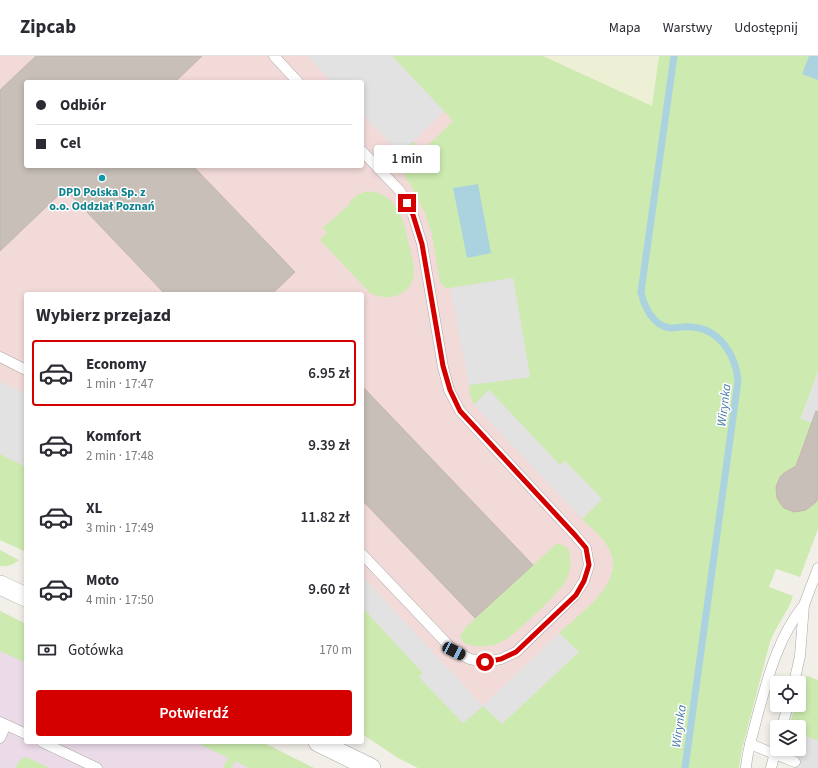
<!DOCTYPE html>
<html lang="pl">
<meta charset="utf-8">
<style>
body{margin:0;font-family:"Source Sans 3",sans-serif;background:#f7f7f7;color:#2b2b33;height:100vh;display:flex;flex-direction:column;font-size:15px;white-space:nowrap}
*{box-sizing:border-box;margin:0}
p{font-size:13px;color:#7c7c81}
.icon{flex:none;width:22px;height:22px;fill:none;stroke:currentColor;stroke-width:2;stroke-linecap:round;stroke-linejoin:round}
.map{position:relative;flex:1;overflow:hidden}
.sheet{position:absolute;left:24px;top:236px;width:340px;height:452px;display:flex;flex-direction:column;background:#fff;border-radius:4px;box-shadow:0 2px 6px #0003}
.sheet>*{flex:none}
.banner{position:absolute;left:24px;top:24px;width:340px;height:88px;border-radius:4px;box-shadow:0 2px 6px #0003;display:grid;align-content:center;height:88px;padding:0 12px;background:#fff}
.fabs{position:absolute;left:770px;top:620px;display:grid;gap:8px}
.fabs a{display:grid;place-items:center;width:36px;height:36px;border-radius:4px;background:#fff;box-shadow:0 2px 6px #0003;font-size:20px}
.end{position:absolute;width:18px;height:18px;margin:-9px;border:5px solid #d40000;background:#fff;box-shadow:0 0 0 2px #fff}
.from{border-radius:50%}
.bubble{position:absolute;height:28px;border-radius:4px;background:#fff;box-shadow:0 2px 6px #0003;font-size:13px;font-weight:600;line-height:28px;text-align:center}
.car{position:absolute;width:12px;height:24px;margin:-12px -6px;border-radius:5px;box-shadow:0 0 3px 1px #0007;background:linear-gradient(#222 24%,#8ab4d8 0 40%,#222 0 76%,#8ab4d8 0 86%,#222 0)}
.banner b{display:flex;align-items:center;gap:14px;height:38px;font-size:15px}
.banner b+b{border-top:1px solid #e1e1e2}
.banner i{width:10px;height:10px;background:#2b2b33}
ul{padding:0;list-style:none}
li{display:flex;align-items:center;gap:12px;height:66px;margin:0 8px 6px;padding:0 4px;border:2px solid transparent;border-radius:4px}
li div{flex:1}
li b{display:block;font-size:15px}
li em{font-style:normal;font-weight:600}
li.on{border-color:#d40000}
li>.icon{width:36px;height:36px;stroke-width:1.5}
h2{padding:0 12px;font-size:18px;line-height:48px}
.pay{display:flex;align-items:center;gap:10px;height:44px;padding:0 12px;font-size:15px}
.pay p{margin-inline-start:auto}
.button{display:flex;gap:8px;margin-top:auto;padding:8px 12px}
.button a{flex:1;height:46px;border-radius:4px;background:#d40000;color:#fff;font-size:16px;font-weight:600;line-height:46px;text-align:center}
header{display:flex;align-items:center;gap:24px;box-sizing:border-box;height:56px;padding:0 20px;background:#fff;border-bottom:1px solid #e1e1e2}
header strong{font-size:19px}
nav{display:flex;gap:22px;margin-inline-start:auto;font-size:14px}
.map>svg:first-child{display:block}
.commercial{fill:#f2dad9;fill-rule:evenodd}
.industrial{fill:#ebdbe8}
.farmland{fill:#eef0d5}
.grass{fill:#cdebb0}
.parking{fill:#e2e2e2}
.water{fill:#aad3df}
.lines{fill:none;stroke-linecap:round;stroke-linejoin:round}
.stream{stroke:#aad3df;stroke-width:7}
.building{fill:#c7bfb8;stroke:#c4b6ab}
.lane-casing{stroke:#a9a9a9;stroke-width:11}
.street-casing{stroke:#a9a9a9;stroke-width:20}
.lane{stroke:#fff;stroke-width:10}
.street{stroke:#fff;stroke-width:19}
.route{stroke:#d40000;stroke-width:5}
.culture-dot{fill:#0f9aa8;stroke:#fff;stroke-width:1.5}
.labels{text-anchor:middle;stroke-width:3;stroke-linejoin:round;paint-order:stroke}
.culture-label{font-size:12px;font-weight:bold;fill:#0d838f;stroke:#fff}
.water-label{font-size:13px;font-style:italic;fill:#4a7aab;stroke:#fff}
</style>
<header>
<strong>Zipcab</strong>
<nav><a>Mapa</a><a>Warstwy</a><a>Udostępnij</a></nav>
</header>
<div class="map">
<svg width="818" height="712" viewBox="0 0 818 712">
<rect width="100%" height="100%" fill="#f2efe9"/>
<!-- commercial -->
<path class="commercial" d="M 0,0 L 543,0 L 649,712 L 362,651 L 362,238 L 26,238 L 26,484 L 0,471 ZM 26,26 L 362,26 L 362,110 L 26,110 Z"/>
<!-- industrial -->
<path class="industrial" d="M 0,555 L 26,568 L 26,686 L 262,686 L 314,712 L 0,712 Z"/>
<!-- farmland -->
<path class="farmland" d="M 543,0 L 659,0 L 652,51 L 624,39 Z"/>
<!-- grass -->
<g class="grass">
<path d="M 392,0 L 543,0 L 652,50 L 659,0 L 818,0 L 818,316 L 801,362 L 818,369 L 808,376 L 799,400 L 818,408 L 818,473 L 800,521 L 776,513 L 769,531 L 793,540 C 788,556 776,570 770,586 L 742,693 L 739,712 L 418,712 L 398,702 L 362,678 L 362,551 L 423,617 L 419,621 L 463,667 L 483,650 L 578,597 L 559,577 C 580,557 627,526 609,493 C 603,481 591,472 582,463 L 602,443 L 565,406 L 560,410 L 489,334 L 474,349 L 470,339 L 469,329 L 530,321 L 513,222 L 450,232 L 446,232 L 440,227 L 432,179 L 425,157 L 410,128 L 396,107 L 398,100 L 412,85 L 423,94 L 453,65 Z"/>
<path d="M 367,135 C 400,137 404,167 410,193 C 412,203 416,214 413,223 C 407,242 386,245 370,237 L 320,184 L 327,177 L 323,172 L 351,147 L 350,145 L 357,139 Z"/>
<path d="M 0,398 L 26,411 L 26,490 L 24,495 L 0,484 Z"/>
<path d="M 556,488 L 560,488 L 568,492 C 572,503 571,515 566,525 C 561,535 514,580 503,585 C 493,591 475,592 464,587 L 460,580 L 466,571 Z"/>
<path d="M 0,494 L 19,504 C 13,509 7,511 0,510 Z"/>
<path d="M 0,555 L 26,568 L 26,607 L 0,595 Z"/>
<path d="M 808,620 L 818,624 L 818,685 L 805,680 L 799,696 L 793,693 L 799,693 L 799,671 L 789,671 L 795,649 L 799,649 C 799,640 797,627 805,621 Z"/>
<path d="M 195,686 L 262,686 L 314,712 L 249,712 L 235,705 L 232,712 L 223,712 L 228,702 Z"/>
<path d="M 26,701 L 50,712 L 15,712 C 17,707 20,703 26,701 Z"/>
</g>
<!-- parking -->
<g class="parking">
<path d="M 307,0 L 392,0 L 444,55 L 400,98 L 362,58 L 362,26 L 332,26 Z"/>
<path d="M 513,222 L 530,321 L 469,329 L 450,232 Z"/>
<path d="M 818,316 L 818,369 L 801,363 Z"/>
<path d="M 0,325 L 26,338 L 26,411 L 0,398 Z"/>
<path d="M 489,334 L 560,409 L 565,405 L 602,443 L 582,463 L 474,349 Z"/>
<path d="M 362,520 L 483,650 L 559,577 L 579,596 L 502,668 L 483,650 L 463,667 L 419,621 L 423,617 L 362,551 Z"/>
<path d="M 805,680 L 818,685 L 818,712 L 793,712 Z"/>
</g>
<!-- water -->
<g class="water">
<path d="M 809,0 L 818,0 L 818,24 L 802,18 Z"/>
<path d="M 478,128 L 491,197 L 467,202 L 453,132 Z"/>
</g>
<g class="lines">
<!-- stream -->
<path class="stream" d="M 674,0 L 641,236 C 644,250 653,270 670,272 C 677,272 685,270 692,271 C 720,273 736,300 738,325 L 685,712"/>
</g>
<!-- building -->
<g class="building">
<path d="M 36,0 L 202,0 L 175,26 L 26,26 L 26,110 L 193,110 L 295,216 L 272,238 L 165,238 L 65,133 L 0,195 L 0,34 Z"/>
<path d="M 362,330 L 533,509 L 475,562 L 362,444 Z"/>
<path d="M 816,355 L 818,356 L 818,442 L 816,446 L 806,454 L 794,456 L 784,452 L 780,447 L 777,442 L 776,431 L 780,421 L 784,417 L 796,410 Z"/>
</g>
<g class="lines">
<!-- lane casing -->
<g class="lane-casing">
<g id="lane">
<path d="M 274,0 L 298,26"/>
<path d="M 362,95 L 400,135 L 413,159 L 422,188 L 443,311 L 449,334 L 460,355 L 575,479 L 586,492 L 589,509 L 584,525 L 575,539 L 516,596 L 501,603 L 485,606 L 470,603 L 454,595 L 362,498"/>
<path d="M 0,301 L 26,314"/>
<path d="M 794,627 L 800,600 L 804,549 L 818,512"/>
<path d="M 0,666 L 26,678"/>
<path d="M 782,671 L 788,649"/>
<path d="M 0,682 L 6,669"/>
<path d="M 42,686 L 97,712"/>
<path d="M 750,688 L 795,706"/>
<path d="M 746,712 C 747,695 753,678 757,661 C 768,621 778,581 804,549"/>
<path d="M 771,712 L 777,689"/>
</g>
</g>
<!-- street casing -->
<g class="street-casing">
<g id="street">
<path d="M 0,529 L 26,541"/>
<path d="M 318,686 L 371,712"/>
</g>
</g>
<!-- lane -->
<use href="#lane" class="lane"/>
<!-- street -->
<use href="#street" class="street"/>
</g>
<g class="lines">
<!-- route -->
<path class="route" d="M 407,147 L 413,159 L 422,188 L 443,310 L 450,334 L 460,355 L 575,479 L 586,492 L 589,509 L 584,525 L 576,539 L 516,596 L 501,603 L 485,606"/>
</g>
<!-- markers -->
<circle class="culture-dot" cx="102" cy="122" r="4"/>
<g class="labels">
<!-- culture labels -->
<g class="culture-label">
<text x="102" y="140">DPD Polska Sp. z<tspan x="102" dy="14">o.o. Oddział Poznań</tspan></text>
</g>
<!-- water labels -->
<g class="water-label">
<text transform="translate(723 349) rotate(-83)" y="5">Wirynka</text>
<text transform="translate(678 670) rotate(-82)" y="5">Wirynka</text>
</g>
</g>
</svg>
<div class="fabs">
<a><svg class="icon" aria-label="locate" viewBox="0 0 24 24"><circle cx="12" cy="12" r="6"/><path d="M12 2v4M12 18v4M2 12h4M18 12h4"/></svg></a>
<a><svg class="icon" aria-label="layers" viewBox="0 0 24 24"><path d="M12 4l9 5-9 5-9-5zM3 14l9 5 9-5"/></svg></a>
</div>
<i class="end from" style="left:485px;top:606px"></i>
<i class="end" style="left:407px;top:147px"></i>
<div class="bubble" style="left:374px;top:89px;width:66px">1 min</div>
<i class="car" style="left:454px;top:595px;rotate:117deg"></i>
<div class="banner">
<b><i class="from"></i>Odbiór</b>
<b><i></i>Cel</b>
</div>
<section class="sheet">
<h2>Wybierz przejazd</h2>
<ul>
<li class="on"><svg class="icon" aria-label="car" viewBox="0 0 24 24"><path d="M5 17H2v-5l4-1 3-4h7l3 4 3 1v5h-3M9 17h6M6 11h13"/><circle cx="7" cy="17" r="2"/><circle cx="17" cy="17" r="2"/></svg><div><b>Economy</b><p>1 min · 17:47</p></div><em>6.95 zł</em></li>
<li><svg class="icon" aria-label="car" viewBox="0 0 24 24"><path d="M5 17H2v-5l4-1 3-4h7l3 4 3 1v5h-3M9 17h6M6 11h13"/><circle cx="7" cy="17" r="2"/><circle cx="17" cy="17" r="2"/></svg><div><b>Komfort</b><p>2 min · 17:48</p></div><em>9.39 zł</em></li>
<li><svg class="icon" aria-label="car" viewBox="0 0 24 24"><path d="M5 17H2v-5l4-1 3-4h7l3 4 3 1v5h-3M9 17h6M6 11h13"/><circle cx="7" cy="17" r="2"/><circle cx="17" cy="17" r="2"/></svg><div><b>XL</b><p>3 min · 17:49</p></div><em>11.82 zł</em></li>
<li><svg class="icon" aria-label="car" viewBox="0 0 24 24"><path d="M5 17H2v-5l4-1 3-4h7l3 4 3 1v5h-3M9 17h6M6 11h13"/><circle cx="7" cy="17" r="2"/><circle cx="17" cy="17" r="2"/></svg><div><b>Moto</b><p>4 min · 17:50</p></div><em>9.60 zł</em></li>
</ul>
<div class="pay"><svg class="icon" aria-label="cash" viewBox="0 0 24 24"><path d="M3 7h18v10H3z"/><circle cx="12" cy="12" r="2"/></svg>Gotówka<p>170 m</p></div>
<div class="button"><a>Potwierdź</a></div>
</section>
</div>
